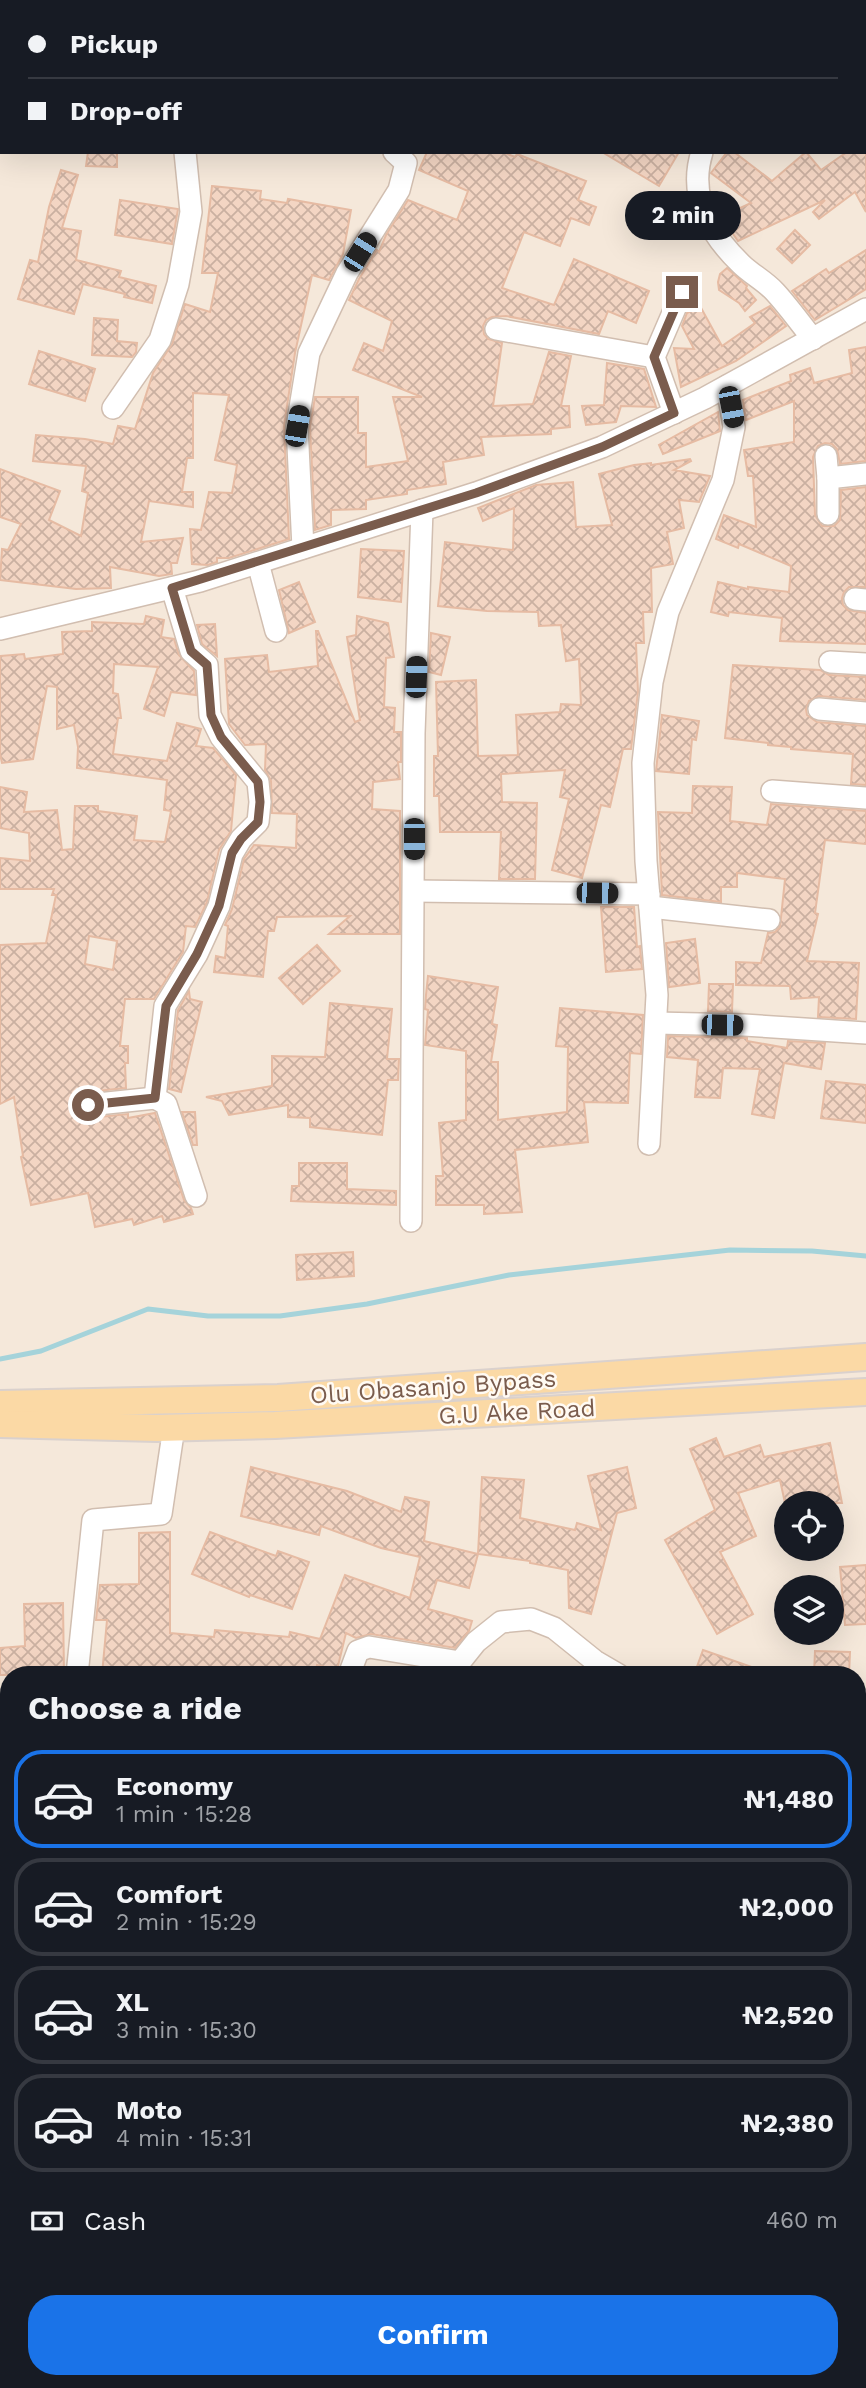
<!DOCTYPE html>
<meta charset="utf-8">
<style>
body{margin:0;font-family:"Work Sans",sans-serif;background:#20242c;color:#f1f3f6;height:100vh;display:flex;flex-direction:column;font-size:26px;white-space:nowrap}
*{box-sizing:border-box;margin:0}
p{font-size:23px;color:#9ea1a6}
.icon{flex:none;width:38px;height:38px;fill:none;stroke:currentColor;stroke-width:2;stroke-linecap:round;stroke-linejoin:round}
.map{position:relative;flex:1;overflow:hidden}
.details{position:absolute;left:0px;top:1666px;width:866px;height:723px;display:flex;flex-direction:column;background:#171b24;border-radius:28px 28px 0 0;box-shadow:0 7px 28px #0002}
.details>*{flex:none}
.top-card{position:absolute;left:0px;top:0px;width:866px;height:154px;box-shadow:0 7px 28px #0002;display:grid;align-content:center;height:154px;padding:0 28px;background:#171b24}
.fabs{position:absolute;left:774px;top:1491px;display:grid;gap:14px}
.fabs a{display:grid;place-items:center;width:70px;height:70px;border-radius:50%;background:#171b24;box-shadow:0 7px 28px #0002;font-size:35px}
.end{position:absolute;width:32px;height:32px;margin:-16px;border:9px solid #7a5c4d;background:#fff;box-shadow:0 0 0 4px #fff}
.from{border-radius:50%}
.bubble{position:absolute;height:49px;border-radius:24px;background:#171b24;box-shadow:0 7px 28px #0002;font-size:23px;font-weight:700;line-height:49px;text-align:center}
.car{position:absolute;width:21px;height:42px;margin:-21px -10px;border-radius:9px;box-shadow:0 0 5px 2px #0007;background:linear-gradient(#222 24%,#8ab4d8 0 40%,#222 0 76%,#8ab4d8 0 86%,#222 0)}
.top-card b{display:flex;align-items:center;gap:24px;height:66px;font-size:26px}
.top-card b+b{border-top:2px solid #363941}
.top-card i{width:18px;height:18px;background:#f1f3f6}
ul{padding:0;list-style:none}
li{display:flex;align-items:center;gap:21px;height:98px;margin:0 14px 10px;padding:0 14px;border:4px solid #363941;border-radius:28px}
li div{flex:1}
li b{display:block;font-size:26px}
li em{font-style:normal;font-weight:700}
li.current{border-color:#1a73e8}
li>.icon{width:63px;height:63px;stroke-width:1.5}
h2{padding:0 28px;font-size:32px;line-height:84px}
.pay{display:flex;align-items:center;gap:18px;height:77px;padding:0 28px;font-size:26px}
.pay p{margin-inline-start:auto}
.action{display:flex;gap:14px;margin-top:auto;padding:14px 28px}
.action a{flex:1;height:80px;border-radius:28px;background:#1a73e8;color:#fff;font-size:28px;font-weight:700;line-height:80px;text-align:center}
.map>svg:first-child{display:block}
.residential{fill:#f5e8da;fill-rule:evenodd}
.lines{fill:none;stroke-linecap:round;stroke-linejoin:round}
.stream{stroke:#a5d3da;stroke-width:5}
.building{fill:url(#building-cross-hatch);stroke:#e6bba3;stroke-width:2;fill-rule:evenodd}
.minor-casing{stroke:#d1beb0;stroke-width:24}
.major-casing{stroke:#dad1cd;stroke-width:30}
.minor{stroke:#fff;stroke-width:21}
.major{stroke:#fbd9a5;stroke-width:26}
.route{stroke:#7a5c4d;stroke-width:9}
.labels{text-anchor:middle;stroke-width:5;stroke-linejoin:round;paint-order:stroke}
.street-label{font-size:24px;fill:#7a5c4d;stroke:#fffaf3}
</style>
<div class="map">
<svg width="866" height="2388" viewBox="0 0 866 2388">
<defs>
<pattern id="building-cross-hatch" width="8" height="8" patternUnits="userSpaceOnUse" patternTransform="scale(1.75)"><rect width="8" height="8" fill="#f3d5c3"/><path d="M0 0l8 8M0 8l8-8" fill="none" stroke="#cab0a1"/></pattern>
</defs>
<rect width="100%" height="100%" fill="#fdf6ec"/>
<!-- residential -->
<path class="residential" d="M 0,0 L 866,0 L 866,2388 L 0,2388 ZM 2,2 L 864,2 L 864,152 L 2,152 ZM 786,1503 L 831,1503 L 831,1549 L 786,1549 ZM 786,1587 L 831,1587 L 831,1633 L 786,1633 ZM 9,1675 L 858,1675 L 858,2380 L 9,2380 Z"/>
<g class="lines">
<!-- stream -->
<path class="stream" d="M 0,1359 L 41,1351 L 148,1309 L 208,1316 L 280,1316 L 367,1304 L 509,1275 L 730,1250 L 812,1251 L 866,1256"/>
</g>
<!-- building -->
<g class="building">
<path d="M 88,152 L 117,152 L 117,167 L 86,166 Z"/>
<path d="M 427,152 L 503,152 L 515,157 L 517,154 L 586,181 L 578,200 L 596,207 L 589,225 L 571,218 L 560,246 L 524,232 L 502,288 L 554,305 L 574,259 L 649,291 L 636,323 L 608,311 L 599,334 L 506,316 L 492,317 L 486,320 L 483,326 L 484,334 L 488,339 L 502,343 L 493,406 L 533,404 L 549,352 L 571,356 L 561,406 L 569,406 L 570,427 L 551,429 L 551,434 L 481,437 L 484,455 L 443,462 L 446,484 L 407,490 L 407,494 L 366,500 L 366,509 L 331,510 L 331,525 L 315,530 L 310,427 L 315,397 L 358,397 L 358,433 L 366,433 L 366,467 L 408,461 L 393,397 L 422,397 L 353,370 L 364,343 L 383,351 L 392,321 L 349,300 L 359,279 L 377,250 L 379,252 L 386,235 L 408,200 L 457,220 L 468,191 L 419,170 Z"/>
<path d="M 602,152 L 679,152 L 659,186 Z"/>
<path d="M 727,152 L 734,152 L 772,181 L 806,152 L 821,170 L 847,152 L 866,152 L 866,212 L 855,192 L 819,219 L 813,212 L 825,200 L 738,241 L 721,217 L 751,203 L 711,173 Z"/>
<path d="M 61,170 L 78,175 L 62,228 L 81,231 L 76,260 L 121,271 L 119,277 L 156,286 L 152,303 L 124,297 L 125,294 L 83,284 L 74,314 L 18,299 L 30,260 L 38,262 L 49,207 Z"/>
<path d="M 212,186 L 261,191 L 260,199 L 287,203 L 288,199 L 351,210 L 343,254 L 329,280 L 312,275 L 295,353 L 284,426 L 289,539 L 229,558 L 217,558 L 217,562 L 208,565 L 192,564 L 190,529 L 201,530 L 209,492 L 232,493 L 237,465 L 215,460 L 229,395 L 193,393 L 193,458 L 187,458 L 182,492 L 193,492 L 193,507 L 149,501 L 141,542 L 183,538 L 177,563 L 171,563 L 172,574 L 159,576 L 110,567 L 111,588 L 76,589 L 0,580 L 2,549 L 8,550 L 21,524 L 0,517 L 0,469 L 60,491 L 49,520 L 81,536 L 88,493 L 82,491 L 86,466 L 33,461 L 36,435 L 85,439 L 113,444 L 118,426 L 135,429 L 153,373 L 172,344 L 185,304 L 210,312 L 218,273 L 202,273 Z"/>
<path d="M 120,200 L 178,209 L 172,244 L 115,235 Z"/>
<path d="M 795,230 L 810,245 L 792,263 L 777,249 Z"/>
<path d="M 866,250 L 866,289 L 815,320 L 792,291 L 826,269 L 829,273 Z"/>
<path d="M 727,268 L 747,286 L 746,288 L 756,300 L 745,311 L 739,303 L 719,290 L 718,282 L 720,274 Z"/>
<path d="M 700,306 L 722,346 L 755,323 L 750,317 L 770,306 L 786,326 L 736,361 L 681,387 L 674,348 L 694,349 L 682,326 L 687,313 Z"/>
<path d="M 94,318 L 118,320 L 117,341 L 137,343 L 136,352 L 132,357 L 92,355 Z"/>
<path d="M 866,347 L 866,461 L 840,464 L 837,449 L 832,444 L 825,443 L 818,446 L 813,457 L 815,515 L 822,526 L 834,526 L 840,520 L 841,490 L 866,487 L 866,587 L 849,587 L 844,592 L 842,598 L 843,605 L 848,610 L 866,613 L 866,644 L 780,641 L 782,618 L 729,612 L 728,616 L 711,612 L 718,582 L 748,589 L 748,587 L 789,592 L 791,566 L 739,544 L 738,548 L 716,539 L 724,515 L 756,527 L 753,476 L 748,476 L 744,450 L 794,442 L 794,401 L 746,420 L 743,400 L 791,381 L 790,375 L 810,368 L 814,383 L 852,373 L 849,350 Z"/>
<path d="M 39,351 L 95,369 L 85,401 L 29,384 Z"/>
<path d="M 607,363 L 644,369 L 656,407 L 621,406 L 616,422 L 586,425 L 582,406 L 604,405 Z"/>
<path d="M 718,412 L 720,431 L 663,454 L 659,445 Z"/>
<path d="M 690,459 L 691,461 L 674,470 L 710,476 L 699,502 L 679,500 L 684,528 L 667,532 L 673,564 L 651,568 L 652,612 L 643,612 L 644,643 L 636,643 L 638,692 L 631,749 L 623,749 L 610,807 L 601,805 L 582,878 L 552,870 L 569,799 L 560,797 L 565,770 L 501,774 L 502,802 L 537,803 L 535,879 L 499,879 L 501,832 L 440,832 L 439,796 L 434,796 L 434,756 L 438,756 L 436,682 L 476,680 L 478,756 L 518,755 L 516,715 L 560,712 L 561,704 L 581,705 L 579,659 L 566,661 L 561,625 L 539,626 L 538,612 L 487,611 L 438,606 L 445,542 L 513,550 L 514,508 L 483,521 L 478,508 L 536,485 L 573,482 L 576,527 L 612,525 L 599,474 L 634,465 L 651,463 L 651,465 Z"/>
<path d="M 361,549 L 404,551 L 401,602 L 358,597 Z"/>
<path d="M 299,582 L 315,622 L 289,633 L 279,590 Z"/>
<path d="M 146,616 L 164,620 L 161,637 L 174,639 L 179,655 L 194,671 L 196,695 L 171,692 L 164,716 L 144,709 L 158,667 L 114,664 L 113,693 L 118,694 L 121,718 L 118,718 L 113,754 L 167,761 L 177,723 L 201,729 L 196,746 L 213,748 L 236,775 L 231,831 L 219,850 L 207,902 L 195,927 L 186,926 L 183,952 L 154,999 L 125,999 L 120,1046 L 128,1046 L 128,1063 L 125,1063 L 126,1088 L 86,1092 L 76,1099 L 75,1106 L 78,1113 L 89,1118 L 128,1114 L 128,1118 L 155,1113 L 184,1200 L 191,1208 L 193,1214 L 164,1222 L 162,1216 L 134,1225 L 132,1219 L 95,1227 L 88,1193 L 31,1205 L 21,1157 L 23,1156 L 14,1097 L 0,1104 L 0,945 L 46,943 L 56,895 L 52,895 L 54,889 L 0,889 L 0,858 L 30,861 L 29,833 L 0,828 L 0,787 L 27,792 L 24,812 L 57,810 L 62,850 L 73,849 L 75,806 L 98,806 L 98,811 L 137,816 L 134,840 L 165,842 L 171,811 L 164,810 L 167,780 L 77,768 L 78,747 L 74,725 L 57,729 L 57,687 L 47,686 L 33,759 L 2,763 L 0,754 L 0,656 L 24,654 L 25,659 L 63,654 L 62,632 L 92,631 L 92,622 L 144,624 ZM 89,936 L 117,941 L 113,970 L 85,964 Z"/>
<path d="M 357,616 L 388,623 L 394,657 L 386,658 L 384,707 L 395,708 L 394,732 L 401,732 L 401,762 L 398,762 L 400,779 L 373,782 L 372,809 L 400,811 L 400,934 L 329,934 L 350,916 L 277,917 L 274,931 L 268,931 L 263,977 L 214,972 L 216,956 L 225,958 L 228,926 L 225,925 L 232,909 L 244,859 L 254,845 L 296,848 L 297,814 L 272,813 L 271,781 L 265,770 L 266,744 L 245,745 L 229,724 L 225,659 L 267,655 L 269,672 L 318,666 L 316,631 L 318,631 L 355,722 L 360,720 L 347,637 L 356,635 Z"/>
<path d="M 215,624 L 217,656 L 202,644 L 197,625 Z"/>
<path d="M 431,633 L 450,637 L 441,675 L 429,672 Z"/>
<path d="M 733,665 L 820,670 L 829,675 L 866,677 L 866,700 L 819,696 L 809,701 L 806,709 L 807,715 L 817,722 L 866,726 L 866,785 L 851,784 L 853,754 L 791,749 L 791,747 L 768,745 L 768,743 L 725,738 Z"/>
<path d="M 662,715 L 699,721 L 696,740 L 692,739 L 689,774 L 656,771 Z"/>
<path d="M 693,786 L 732,787 L 730,821 L 767,825 L 771,804 L 866,811 L 866,844 L 825,840 L 815,913 L 818,914 L 807,961 L 859,963 L 856,1019 L 818,1017 L 819,997 L 791,999 L 790,986 L 736,985 L 736,962 L 761,963 L 768,933 L 775,932 L 780,927 L 785,879 L 737,873 L 737,887 L 721,887 L 721,902 L 662,895 L 658,812 L 692,813 Z"/>
<path d="M 601,907 L 634,907 L 637,947 L 640,946 L 642,969 L 606,972 Z"/>
<path d="M 695,939 L 700,983 L 669,987 L 666,943 Z"/>
<path d="M 317,945 L 340,971 L 303,1004 L 279,978 Z"/>
<path d="M 428,976 L 498,987 L 492,1024 L 497,1025 L 491,1062 L 498,1062 L 498,1120 L 567,1112 L 568,1047 L 556,1046 L 560,1008 L 643,1015 L 641,1054 L 630,1053 L 628,1103 L 584,1102 L 588,1142 L 515,1150 L 522,1212 L 484,1214 L 484,1205 L 436,1205 L 436,1176 L 443,1176 L 439,1123 L 466,1120 L 466,1051 L 425,1045 L 428,1010 L 425,1009 L 426,995 Z"/>
<path d="M 709,984 L 733,984 L 732,1012 L 708,1011 Z"/>
<path d="M 189,991 L 190,999 L 202,1002 L 181,1092 L 169,1089 L 178,1010 Z"/>
<path d="M 330,1003 L 392,1009 L 387,1059 L 399,1059 L 398,1080 L 388,1080 L 382,1135 L 310,1127 L 310,1118 L 288,1117 L 288,1105 L 229,1115 L 222,1101 L 206,1097 L 272,1086 L 272,1056 L 325,1057 Z"/>
<path d="M 668,1036 L 747,1038 L 747,1041 L 787,1048 L 788,1041 L 825,1043 L 821,1069 L 784,1063 L 774,1118 L 752,1114 L 760,1069 L 723,1068 L 720,1098 L 695,1097 L 698,1060 L 667,1057 Z"/>
<path d="M 826,1081 L 866,1085 L 866,1123 L 821,1118 Z"/>
<path d="M 182,1112 L 195,1112 L 197,1145 L 193,1145 Z"/>
<path d="M 299,1163 L 347,1163 L 347,1189 L 396,1191 L 396,1205 L 291,1201 L 292,1186 L 299,1186 Z"/>
<path d="M 353,1252 L 354,1276 L 297,1280 L 296,1255 Z"/>
<path d="M 716,1438 L 724,1457 L 760,1445 L 764,1457 L 830,1443 L 842,1503 L 785,1503 L 780,1480 L 738,1493 L 756,1536 L 720,1552 L 753,1614 L 717,1634 L 665,1540 L 715,1510 L 690,1449 Z"/>
<path d="M 251,1467 L 347,1491 L 401,1512 L 405,1497 L 429,1502 L 424,1541 L 478,1554 L 469,1588 L 437,1580 L 428,1609 L 472,1621 L 469,1631 L 455,1648 L 371,1634 L 356,1638 L 346,1633 L 337,1670 L 317,1665 L 315,1675 L 280,1675 L 207,1668 L 207,1675 L 102,1675 L 107,1620 L 96,1620 L 100,1585 L 139,1584 L 139,1533 L 170,1532 L 170,1633 L 214,1637 L 215,1630 L 289,1637 L 290,1632 L 320,1639 L 345,1575 L 410,1598 L 420,1557 L 381,1548 L 321,1526 L 319,1535 L 241,1516 Z"/>
<path d="M 627,1467 L 636,1508 L 617,1513 L 591,1614 L 569,1608 L 568,1570 L 530,1563 L 530,1561 L 478,1554 L 482,1477 L 524,1480 L 520,1518 L 575,1530 L 577,1523 L 601,1530 L 588,1476 Z"/>
<path d="M 210,1532 L 276,1556 L 278,1551 L 309,1562 L 292,1609 L 250,1595 L 249,1597 L 192,1574 Z"/>
<path d="M 866,1565 L 866,1624 L 845,1625 L 840,1567 Z"/>
<path d="M 63,1603 L 64,1675 L 0,1675 L 0,1648 L 25,1646 L 24,1604 Z"/>
<path d="M 703,1650 L 769,1673 L 768,1675 L 694,1675 Z"/>
<path d="M 815,1651 L 850,1652 L 849,1675 L 814,1675 Z"/>
</g>
<g class="lines">
<!-- minor casing -->
<g class="minor-casing">
<g id="minor">
<path d="M 130,0 L 131,2"/>
<path d="M 369,2 L 369,0"/>
<path d="M 791,2 L 792,0"/>
<path d="M 702,152 C 688,196 710,234 741,264 C 751,274 765,281 775,292 C 788,306 800,323 813,339"/>
<path d="M 496,329 L 654,357"/>
<path d="M 113,408 L 160,340 L 178,284 L 191,212 L 185,152"/>
<path d="M 674,413 L 654,357 L 682,292"/>
<path d="M 826,456 L 828,478"/>
<path d="M 828,514 L 828,478 L 866,474"/>
<path d="M 303,548 L 297,426 L 309,353 L 347,273 L 399,190 L 406,163 L 394,152"/>
<path d="M 258,563 L 276,631"/>
<path d="M 172,588 L 191,651 L 207,665 L 210,715 L 221,737 L 258,782 L 260,802 L 258,822 L 241,839 L 232,854 L 219,906 L 197,954 L 165,1006 L 155,1098 L 166,1104 L 196,1196"/>
<path d="M 855,599 L 866,600"/>
<path d="M 0,629 L 200,581 L 476,493 L 602,447 L 705,398 L 866,309"/>
<path d="M 830,662 L 866,664"/>
<path d="M 819,709 L 866,713"/>
<path d="M 772,791 L 866,798"/>
<path d="M 414,891 L 649,894"/>
<path d="M 650,907 L 769,920"/>
<path d="M 656,1023 L 744,1025 L 866,1033"/>
<path d="M 88,1105 L 155,1098"/>
<path d="M 649,1144 L 657,995 L 646,861 L 643,763 L 652,682 L 668,612 L 723,480 L 734,427 L 727,386"/>
<path d="M 411,1221 L 414,733 L 422,510"/>
<path d="M 77,1675 L 93,1520 L 161,1514 L 174,1427"/>
<path d="M 349,1675 L 358,1651 L 369,1647 L 460,1662"/>
<path d="M 459,1675 L 460,1662 L 476,1642 L 501,1622 L 531,1619 L 554,1628 L 595,1661 L 619,1675"/>
<path d="M 858,1770 L 866,1773"/>
<path d="M 0,1847 L 9,1850"/>
<path d="M 0,2186 L 9,2192"/>
<path d="M 858,2303 L 866,2300"/>
<path d="M 571,2380 L 599,2388"/>
<path d="M 57,2388 L 63,2380"/>
<path d="M 260,2388 L 264,2380"/>
<path d="M 431,2388 L 434,2380"/>
<path d="M 691,2388 L 696,2380"/>
</g>
</g>
<!-- major casing -->
<g class="major-casing">
<g id="major">
<path d="M 66,2 L 69,0"/>
<path d="M 0,38 L 2,37"/>
<path d="M 0,1404 L 278,1398 L 866,1357"/>
<path d="M 0,1424 L 157,1428 L 275,1425 L 866,1392"/>
</g>
</g>
<!-- minor -->
<use href="#minor" class="minor"/>
<!-- major -->
<use href="#major" class="major"/>
</g>
<g class="lines">
<!-- route -->
<path class="route" d="M 88,1105 L 155,1098 L 166,1006 L 197,954 L 219,906 L 232,853 L 241,839 L 258,822 L 260,802 L 258,782 L 221,737 L 211,715 L 207,665 L 191,651 L 172,588 L 476,493 L 602,447 L 674,413 L 654,357 L 682,292"/>
</g>
<g class="labels">
<!-- street labels -->
<g class="street-label">
<text transform="translate(433 1387) rotate(-4)" y="8">Olu Obasanjo Bypass</text>
<text transform="translate(517 1412) rotate(-3)" y="8">G.U Ake Road</text>
</g>
</g>
</svg>
<div class="fabs">
<a><svg class="icon" aria-label="locate" viewBox="0 0 24 24"><circle cx="12" cy="12" r="6"/><path d="M12 2v4M12 18v4M2 12h4M18 12h4"/></svg></a>
<a><svg class="icon" aria-label="layers" viewBox="0 0 24 24"><path d="M12 4l9 5-9 5-9-5zM3 14l9 5 9-5"/></svg></a>
</div>
<i class="end from" style="left:88px;top:1105px"></i>
<i class="end" style="left:682px;top:292px"></i>
<div class="bubble" style="left:625px;top:191px;width:116px">2 min</div>
<i class="car" style="left:360px;top:252px;rotate:32deg"></i>
<i class="car" style="left:731px;top:407px;rotate:169deg"></i>
<i class="car" style="left:297px;top:426px;rotate:10deg"></i>
<i class="car" style="left:416px;top:677px;rotate:2deg"></i>
<i class="car" style="left:414px;top:839px;rotate:180deg"></i>
<i class="car" style="left:597px;top:893px;rotate:91deg"></i>
<i class="car" style="left:722px;top:1025px;rotate:91deg"></i>
<div class="top-card">
<b><i class="from"></i>Pickup</b>
<b><i></i>Drop-off</b>
</div>
<section class="details">
<h2>Choose a ride</h2>
<ul>
<li class="current"><svg class="icon" aria-label="car" viewBox="0 0 24 24"><path d="M5 17H2v-5l4-1 3-4h7l3 4 3 1v5h-3M9 17h6M6 11h13"/><circle cx="7" cy="17" r="2"/><circle cx="17" cy="17" r="2"/></svg><div><b>Economy</b><p>1 min · 15:28</p></div><em>₦1,480</em></li>
<li><svg class="icon" aria-label="car" viewBox="0 0 24 24"><path d="M5 17H2v-5l4-1 3-4h7l3 4 3 1v5h-3M9 17h6M6 11h13"/><circle cx="7" cy="17" r="2"/><circle cx="17" cy="17" r="2"/></svg><div><b>Comfort</b><p>2 min · 15:29</p></div><em>₦2,000</em></li>
<li><svg class="icon" aria-label="car" viewBox="0 0 24 24"><path d="M5 17H2v-5l4-1 3-4h7l3 4 3 1v5h-3M9 17h6M6 11h13"/><circle cx="7" cy="17" r="2"/><circle cx="17" cy="17" r="2"/></svg><div><b>XL</b><p>3 min · 15:30</p></div><em>₦2,520</em></li>
<li><svg class="icon" aria-label="car" viewBox="0 0 24 24"><path d="M5 17H2v-5l4-1 3-4h7l3 4 3 1v5h-3M9 17h6M6 11h13"/><circle cx="7" cy="17" r="2"/><circle cx="17" cy="17" r="2"/></svg><div><b>Moto</b><p>4 min · 15:31</p></div><em>₦2,380</em></li>
</ul>
<div class="pay"><svg class="icon" aria-label="cash" viewBox="0 0 24 24"><path d="M3 7h18v10H3z"/><circle cx="12" cy="12" r="2"/></svg>Cash<p>460 m</p></div>
<div class="action"><a>Confirm</a></div>
</section>
</div>
